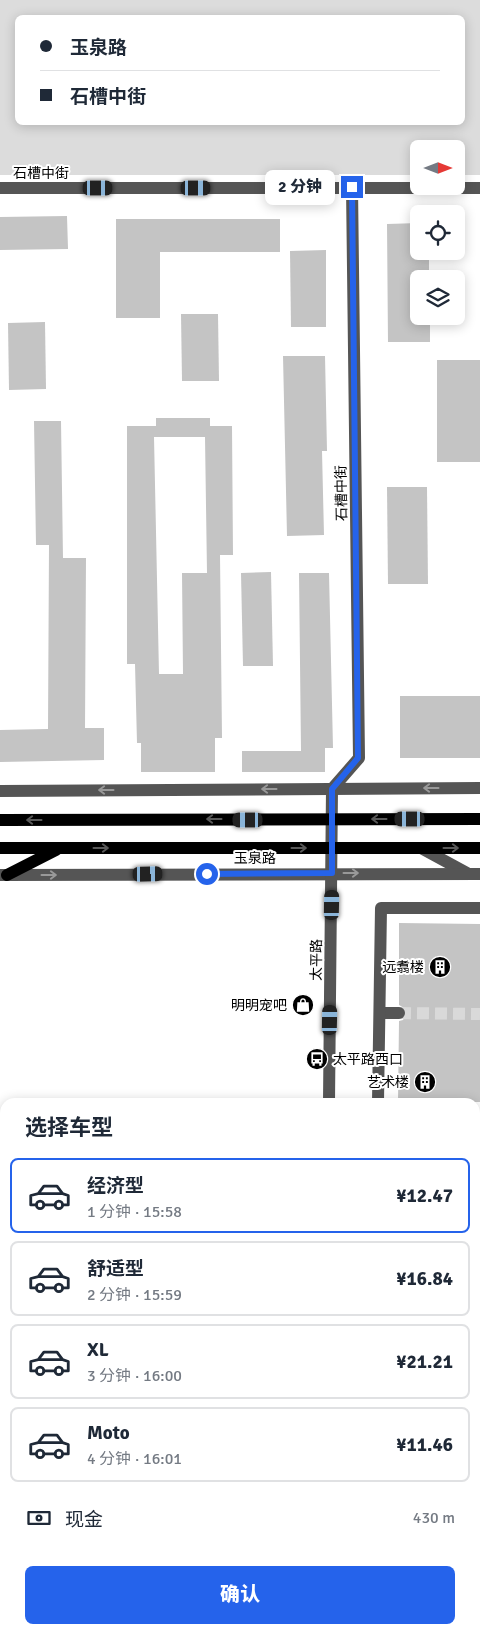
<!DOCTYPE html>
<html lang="zh">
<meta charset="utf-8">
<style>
body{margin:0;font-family:Signika,"Noto Sans SC",sans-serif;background:#f2f2f3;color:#1f2937;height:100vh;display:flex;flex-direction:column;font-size:19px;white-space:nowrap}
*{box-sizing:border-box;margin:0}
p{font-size:16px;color:#747a83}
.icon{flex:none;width:28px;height:28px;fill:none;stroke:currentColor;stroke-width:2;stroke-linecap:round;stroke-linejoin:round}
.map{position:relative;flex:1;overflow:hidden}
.side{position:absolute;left:0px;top:1098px;width:480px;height:536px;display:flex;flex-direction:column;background:#fff;border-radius:15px 15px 0 0;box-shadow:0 2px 12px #0003}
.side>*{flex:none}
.hud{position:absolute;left:15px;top:15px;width:450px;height:110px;border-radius:8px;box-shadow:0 2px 12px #0003;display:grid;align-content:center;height:110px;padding:0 25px;background:#fff}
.needle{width:32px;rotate:90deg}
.controls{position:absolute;left:410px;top:140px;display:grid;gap:10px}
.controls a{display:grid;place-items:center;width:55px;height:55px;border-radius:8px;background:#fff;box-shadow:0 2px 12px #0003;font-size:25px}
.end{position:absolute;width:22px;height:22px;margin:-11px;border:6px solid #2563eb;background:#fff;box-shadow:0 0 0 2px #fff}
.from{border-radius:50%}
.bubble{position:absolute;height:35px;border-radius:8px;background:#fff;box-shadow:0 2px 12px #0003;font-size:16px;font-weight:800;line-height:35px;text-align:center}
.car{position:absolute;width:15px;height:30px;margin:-15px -8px;border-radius:6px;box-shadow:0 0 4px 1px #0007;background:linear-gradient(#222 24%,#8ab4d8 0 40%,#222 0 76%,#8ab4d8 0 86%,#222 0)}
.hud b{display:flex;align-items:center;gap:18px;height:48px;font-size:19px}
.hud b+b{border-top:1px solid #e0e1e3}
.hud i{width:12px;height:12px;background:#1f2937}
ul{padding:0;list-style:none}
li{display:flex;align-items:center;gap:15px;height:75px;margin:0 10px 8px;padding:0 15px;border:2px solid #e0e1e3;border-radius:8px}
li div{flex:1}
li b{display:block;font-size:19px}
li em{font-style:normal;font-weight:800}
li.on{border-color:#2563eb}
li>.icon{width:45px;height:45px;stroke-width:1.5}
h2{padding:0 25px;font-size:22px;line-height:60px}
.pay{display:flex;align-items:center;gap:12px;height:55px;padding:0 25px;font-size:19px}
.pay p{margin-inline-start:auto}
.button{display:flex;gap:10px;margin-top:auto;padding:10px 25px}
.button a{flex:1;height:58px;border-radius:8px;background:#2563eb;color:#fff;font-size:20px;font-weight:800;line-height:58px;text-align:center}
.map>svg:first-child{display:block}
.green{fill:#dcdcdc;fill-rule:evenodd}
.building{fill:#c4c4c4;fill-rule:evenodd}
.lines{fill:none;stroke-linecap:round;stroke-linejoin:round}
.minor-tunnel{stroke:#d9d9d9;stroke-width:12;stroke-dasharray:12 6;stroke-linecap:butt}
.minor{stroke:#555;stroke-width:12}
.major{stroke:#000;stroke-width:12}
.oneway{stroke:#999}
.oneway2{stroke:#595959}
.route{stroke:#2563eb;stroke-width:6}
.labels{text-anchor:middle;stroke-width:4;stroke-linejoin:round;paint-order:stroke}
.street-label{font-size:14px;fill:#000;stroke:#fff}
.poi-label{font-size:14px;fill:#000;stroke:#fff;text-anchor:end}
</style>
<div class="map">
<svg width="480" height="1633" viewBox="0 0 480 1633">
<rect width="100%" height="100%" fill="#fff"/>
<!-- green -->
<g class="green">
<path d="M 0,0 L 480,0 L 480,175 L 456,175 L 456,149 L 419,149 L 419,175 L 0,175 ZM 18,18 L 462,18 L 462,122 L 18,122 Z"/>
<rect x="475" y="1381" width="5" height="73"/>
</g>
<!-- building -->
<g class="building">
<path d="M 67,216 L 68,249 L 0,250 L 0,217 Z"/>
<path d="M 116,219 L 280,219 L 280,252 L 160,252 L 160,318 L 116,318 Z"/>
<path d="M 419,223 L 419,251 L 429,251 L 429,279 L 419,279 L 419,316 L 430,316 L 430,342 L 388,342 L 387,224 Z"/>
<path d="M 326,250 L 326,327 L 291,327 L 290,251 Z"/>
<path d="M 181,314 L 218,314 L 219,381 L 182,381 Z"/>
<path d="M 45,322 L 46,389 L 9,390 L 8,323 Z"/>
<path d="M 283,356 L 325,356 L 327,451 L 322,451 L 324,535 L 287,536 Z"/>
<rect x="437" y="360" width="43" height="102"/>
<path d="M 156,418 L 210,418 L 210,426 L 232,426 L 233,555 L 220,555 L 222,738 L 215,738 L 215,772 L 141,772 L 141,743 L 137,743 L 135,664 L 127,664 L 127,426 L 156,426 ZM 154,437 L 205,437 L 207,573 L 182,573 L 183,674 L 159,674 Z"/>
<path d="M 34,421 L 61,421 L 63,558 L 86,558 L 85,728 L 104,728 L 104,760 L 0,762 L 0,730 L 48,729 L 49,545 L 36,545 Z"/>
<path d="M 387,487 L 427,487 L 428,584 L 388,584 Z"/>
<path d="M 271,572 L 273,666 L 243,666 L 241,573 Z"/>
<path d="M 299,573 L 329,573 L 333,748 L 325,748 L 325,772 L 242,772 L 242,751 L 301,751 Z"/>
<rect x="400" y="696" width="80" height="62"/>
<path d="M 399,923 L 480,924 L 480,1102 L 398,1102 L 399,1021 L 403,1020 L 407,1013 L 406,1009 L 399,1005 Z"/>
</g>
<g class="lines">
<!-- minor-tunnel -->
<path class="minor-tunnel" d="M 399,1013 L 480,1014"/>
<!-- minor -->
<g class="minor">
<path d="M 0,188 L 480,188"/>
<path d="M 0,791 L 480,788"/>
<path d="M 421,848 L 467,873"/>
<path d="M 0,875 L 480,874"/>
<path d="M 380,1013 L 399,1013"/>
<path d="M 329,1102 L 332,789 L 359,758 L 352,187"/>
<path d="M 378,1102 L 381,908 L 480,908"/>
<path d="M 331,1633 L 331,1629"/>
</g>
<!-- major -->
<g class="major">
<path d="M 0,820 L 480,819"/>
<path d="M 0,848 L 480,848"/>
<path d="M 7,875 L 56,850"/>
</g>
</g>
<!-- one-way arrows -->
<defs><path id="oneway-shaft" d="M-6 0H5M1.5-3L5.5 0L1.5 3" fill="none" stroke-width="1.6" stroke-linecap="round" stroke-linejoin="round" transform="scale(1.25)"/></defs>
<g class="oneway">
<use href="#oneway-shaft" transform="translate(431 788) rotate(180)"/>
<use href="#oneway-shaft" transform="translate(269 789) rotate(180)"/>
<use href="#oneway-shaft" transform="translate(106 790) rotate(180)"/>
<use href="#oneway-shaft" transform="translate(351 873)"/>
<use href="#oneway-shaft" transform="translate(49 875)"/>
</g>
<g class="oneway2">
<use href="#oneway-shaft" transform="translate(214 819) rotate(180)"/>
<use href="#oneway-shaft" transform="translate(379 819) rotate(180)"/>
<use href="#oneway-shaft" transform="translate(34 820) rotate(180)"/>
<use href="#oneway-shaft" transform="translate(101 848)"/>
<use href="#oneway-shaft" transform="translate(299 848)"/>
<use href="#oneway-shaft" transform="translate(451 848)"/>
</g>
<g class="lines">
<!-- route -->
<path class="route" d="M 207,874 L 332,873 L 332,789 L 358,758 L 352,187"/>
</g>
<!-- icons -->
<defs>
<g id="building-disc" transform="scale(1.125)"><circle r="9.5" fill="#000" stroke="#fff"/><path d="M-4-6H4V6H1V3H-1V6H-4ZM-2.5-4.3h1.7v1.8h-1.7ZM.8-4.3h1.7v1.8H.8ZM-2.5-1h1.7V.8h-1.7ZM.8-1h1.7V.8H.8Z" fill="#fff"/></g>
<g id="shop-disc" transform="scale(1.125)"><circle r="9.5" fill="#000" stroke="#fff"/><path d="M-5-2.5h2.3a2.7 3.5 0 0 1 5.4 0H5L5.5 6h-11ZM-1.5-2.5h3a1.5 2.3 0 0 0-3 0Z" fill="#fff"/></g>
<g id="bus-disc" transform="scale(1.125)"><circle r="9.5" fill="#000" stroke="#fff"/><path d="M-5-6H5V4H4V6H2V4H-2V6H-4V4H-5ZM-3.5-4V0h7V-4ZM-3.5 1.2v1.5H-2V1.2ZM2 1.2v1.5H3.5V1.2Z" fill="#fff"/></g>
</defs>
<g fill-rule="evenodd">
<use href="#building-disc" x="440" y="967"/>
<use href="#shop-disc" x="303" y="1005"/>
<use href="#bus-disc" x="317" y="1059"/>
<use href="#building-disc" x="425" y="1082"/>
</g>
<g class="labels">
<!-- street labels -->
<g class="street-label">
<text x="41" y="178">石槽中街</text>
<text transform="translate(341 493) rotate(-91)" y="5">石槽中街</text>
<text x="255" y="863">玉泉路</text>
<text transform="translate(316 960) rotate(-89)" y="5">太平路</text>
</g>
<!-- poi labels -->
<g class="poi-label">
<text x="424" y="972">远翥楼</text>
<text x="287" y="1010">明明宠吧</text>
<text x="333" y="1064" text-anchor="start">太平路西口</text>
<text x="409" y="1087">艺术楼</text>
</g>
</g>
</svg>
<div class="controls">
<a><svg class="needle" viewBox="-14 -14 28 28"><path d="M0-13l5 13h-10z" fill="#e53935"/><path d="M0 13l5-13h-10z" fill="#747a83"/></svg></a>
<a><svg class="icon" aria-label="locate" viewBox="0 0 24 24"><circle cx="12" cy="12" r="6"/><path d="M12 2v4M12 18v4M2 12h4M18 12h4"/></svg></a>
<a><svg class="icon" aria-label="layers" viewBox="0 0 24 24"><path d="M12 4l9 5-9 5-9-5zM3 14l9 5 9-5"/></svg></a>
</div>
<i class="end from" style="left:207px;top:874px"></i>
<i class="end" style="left:352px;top:187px"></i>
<div class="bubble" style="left:265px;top:170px;width:70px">2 分钟</div>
<i class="car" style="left:98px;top:188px;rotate:90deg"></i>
<i class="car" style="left:196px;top:188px;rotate:90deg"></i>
<i class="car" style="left:410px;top:819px;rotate:270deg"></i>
<i class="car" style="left:248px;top:820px;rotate:270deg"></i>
<i class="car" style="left:148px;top:874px;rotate:89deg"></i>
<i class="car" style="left:332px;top:905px;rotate:1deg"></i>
<i class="car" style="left:330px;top:1020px;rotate:1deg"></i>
<div class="hud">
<b><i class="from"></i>玉泉路</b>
<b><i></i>石槽中街</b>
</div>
<section class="side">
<h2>选择车型</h2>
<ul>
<li class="on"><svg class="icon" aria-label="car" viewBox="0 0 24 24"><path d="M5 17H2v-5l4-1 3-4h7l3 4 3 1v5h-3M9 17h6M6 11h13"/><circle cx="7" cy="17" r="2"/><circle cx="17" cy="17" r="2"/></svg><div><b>经济型</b><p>1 分钟 · 15:58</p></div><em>¥12.47</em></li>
<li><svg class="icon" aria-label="car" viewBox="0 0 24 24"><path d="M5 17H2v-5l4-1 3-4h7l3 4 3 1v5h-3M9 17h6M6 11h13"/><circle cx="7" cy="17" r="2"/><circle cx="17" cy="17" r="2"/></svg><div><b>舒适型</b><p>2 分钟 · 15:59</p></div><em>¥16.84</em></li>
<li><svg class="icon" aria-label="car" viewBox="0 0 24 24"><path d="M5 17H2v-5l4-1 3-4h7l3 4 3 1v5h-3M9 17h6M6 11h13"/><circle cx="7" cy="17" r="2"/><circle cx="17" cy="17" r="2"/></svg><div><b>XL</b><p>3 分钟 · 16:00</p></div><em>¥21.21</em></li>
<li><svg class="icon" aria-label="car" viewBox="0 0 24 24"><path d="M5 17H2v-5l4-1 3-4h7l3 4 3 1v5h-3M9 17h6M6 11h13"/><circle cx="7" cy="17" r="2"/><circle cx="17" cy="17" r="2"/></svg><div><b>Moto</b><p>4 分钟 · 16:01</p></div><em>¥11.46</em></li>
</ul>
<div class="pay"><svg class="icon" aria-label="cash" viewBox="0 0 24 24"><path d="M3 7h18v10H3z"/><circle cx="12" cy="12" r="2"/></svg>现金<p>430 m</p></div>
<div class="button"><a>确认</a></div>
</section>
</div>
